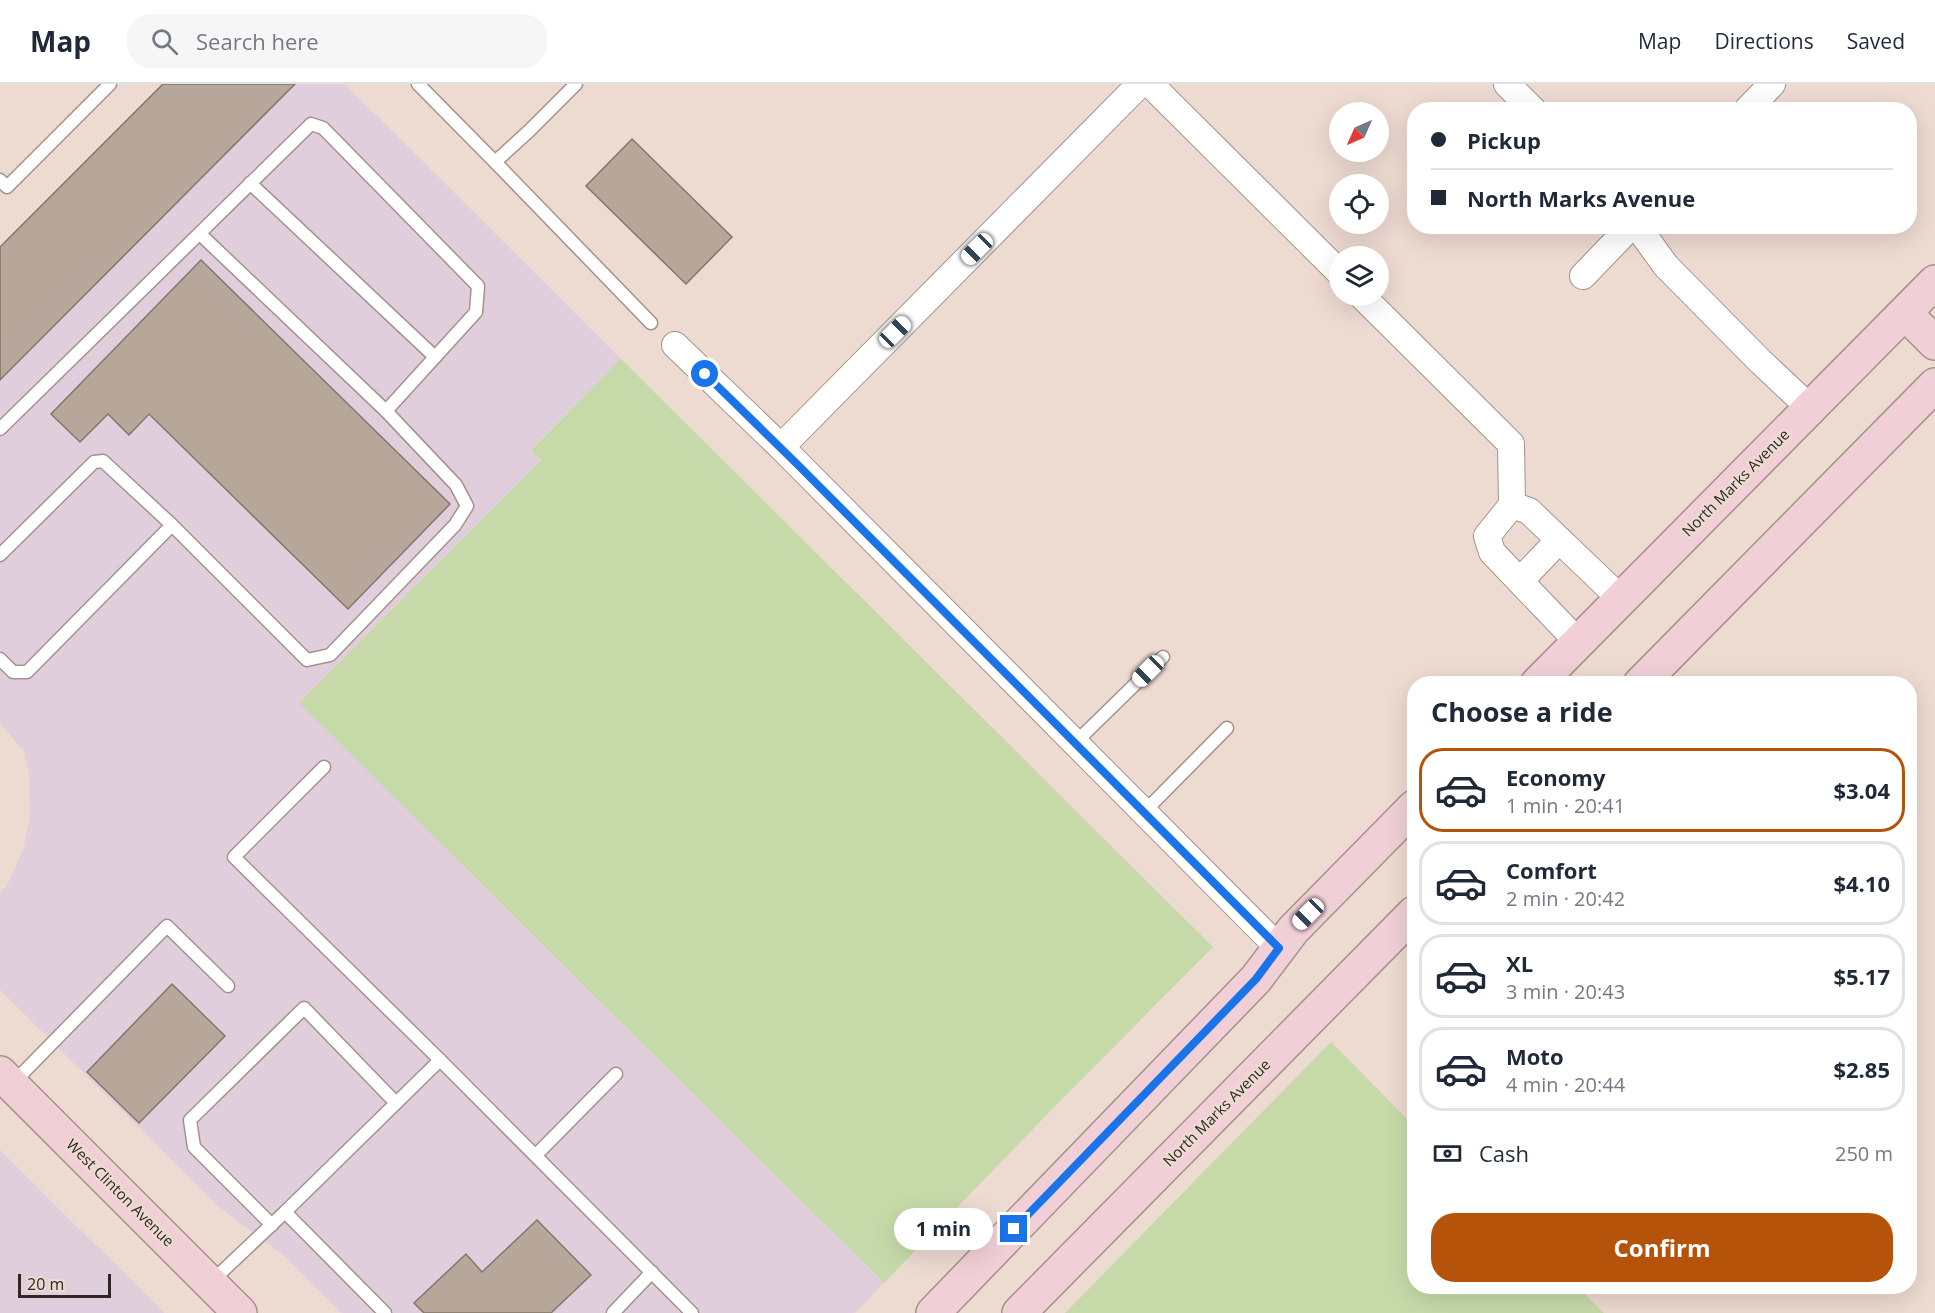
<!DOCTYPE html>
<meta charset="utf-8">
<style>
body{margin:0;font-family:"Open Sans",sans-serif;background:#f6f6f7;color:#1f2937;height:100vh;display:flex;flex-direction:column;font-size:22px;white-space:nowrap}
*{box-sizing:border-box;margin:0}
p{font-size:20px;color:#747a83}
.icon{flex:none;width:33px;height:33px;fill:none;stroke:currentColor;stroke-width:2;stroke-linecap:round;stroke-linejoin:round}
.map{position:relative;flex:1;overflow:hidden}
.details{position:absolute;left:1407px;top:592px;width:510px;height:618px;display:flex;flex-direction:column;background:#fff;border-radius:24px;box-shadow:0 6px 24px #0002}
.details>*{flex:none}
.top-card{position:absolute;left:1407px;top:18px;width:510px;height:132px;border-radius:24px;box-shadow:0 6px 24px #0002;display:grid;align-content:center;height:132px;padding:0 24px;background:#fff}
.needle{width:39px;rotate:225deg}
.controls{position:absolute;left:1329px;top:18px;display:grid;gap:12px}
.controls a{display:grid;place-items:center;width:60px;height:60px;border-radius:50%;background:#fff;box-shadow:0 6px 24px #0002;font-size:30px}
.scale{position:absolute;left:18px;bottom:15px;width:93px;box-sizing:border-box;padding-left:6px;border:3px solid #2e2723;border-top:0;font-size:16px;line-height:21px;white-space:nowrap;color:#2e2723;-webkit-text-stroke:4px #eddad1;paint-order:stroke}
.end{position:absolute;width:27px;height:27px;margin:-14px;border:8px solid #1a73e8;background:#fff;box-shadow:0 0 0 3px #fff}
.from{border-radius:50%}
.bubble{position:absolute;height:42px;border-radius:21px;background:#fff;box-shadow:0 6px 24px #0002;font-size:20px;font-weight:700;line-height:42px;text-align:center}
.car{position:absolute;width:18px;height:36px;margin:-18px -9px;border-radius:8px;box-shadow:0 0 4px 2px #0007;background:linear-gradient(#fff 24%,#345 0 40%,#fff 0 76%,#345 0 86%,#fff 0)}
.top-card b{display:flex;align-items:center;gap:21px;height:57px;font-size:22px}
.top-card b+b{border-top:2px solid #e0e1e3}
.top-card i{width:15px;height:15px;background:#1f2937}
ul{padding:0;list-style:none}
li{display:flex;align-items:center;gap:18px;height:84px;margin:0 12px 9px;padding:0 12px;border:3px solid #e0e1e3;border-radius:24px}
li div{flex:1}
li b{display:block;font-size:22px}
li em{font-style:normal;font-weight:700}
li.active{border-color:#b45309}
li>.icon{width:54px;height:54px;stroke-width:1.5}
h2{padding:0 24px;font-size:27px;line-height:72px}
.pay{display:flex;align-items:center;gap:15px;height:66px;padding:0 24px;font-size:22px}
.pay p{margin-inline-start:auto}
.button{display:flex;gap:12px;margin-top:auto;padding:12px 24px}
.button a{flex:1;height:69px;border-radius:24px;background:#b45309;color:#fff;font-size:24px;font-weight:700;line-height:69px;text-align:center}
header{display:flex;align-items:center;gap:36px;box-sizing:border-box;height:84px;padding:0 30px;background:#fff;border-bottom:2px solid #e0e1e3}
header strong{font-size:28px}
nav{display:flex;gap:33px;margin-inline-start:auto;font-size:21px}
.search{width:420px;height:54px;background:#f6f6f7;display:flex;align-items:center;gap:15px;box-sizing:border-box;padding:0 21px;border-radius:24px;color:#747a83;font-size:22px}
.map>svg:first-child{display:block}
.commercial{fill:#e1cedd}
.green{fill:#c6daa9}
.building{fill:#b6a79a;stroke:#84766a;stroke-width:1.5}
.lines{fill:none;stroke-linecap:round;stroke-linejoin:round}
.service-casing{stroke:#a4928a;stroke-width:15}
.minor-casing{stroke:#a4928a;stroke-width:28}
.secondary-casing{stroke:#a4928a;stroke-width:36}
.service{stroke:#fff;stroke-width:12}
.minor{stroke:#fff;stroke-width:26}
.secondary{stroke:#f0d0d6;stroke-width:33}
.route{stroke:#1a73e8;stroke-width:8}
.labels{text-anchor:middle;stroke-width:5;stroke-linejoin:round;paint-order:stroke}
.street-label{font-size:15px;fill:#2e2723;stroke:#eddad1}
</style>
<header>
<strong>Map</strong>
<div class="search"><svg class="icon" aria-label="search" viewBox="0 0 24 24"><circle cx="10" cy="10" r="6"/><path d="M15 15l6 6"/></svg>Search here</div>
<nav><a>Map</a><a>Directions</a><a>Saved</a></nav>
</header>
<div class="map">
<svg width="1935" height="1229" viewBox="0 0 1935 1229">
<rect width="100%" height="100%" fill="#eddad1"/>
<!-- commercial -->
<g class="commercial">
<path d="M 289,0 L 345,0 L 621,275 L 531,365 L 541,376 L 299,619 L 884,1199 L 855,1229 L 342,1229 L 283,1171 L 219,1123 L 0,906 L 0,809 L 7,802 L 23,766 L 30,733 L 29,688 L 24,668 L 0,639 L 0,288 Z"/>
<path d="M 0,1066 L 132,1197 L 164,1229 L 0,1229 Z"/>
</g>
<!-- green -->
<g class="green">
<path d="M 621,275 L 1213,863 L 1062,1015 L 884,1199 L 299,619 L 541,376 L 531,366 Z"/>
<path d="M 1331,958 L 1414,1042 L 1414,1203 L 1577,1203 L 1604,1229 L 1065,1229 Z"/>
</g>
<!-- building -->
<g class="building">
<path d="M 163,0 L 295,0 L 0,296 L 0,163 Z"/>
<path d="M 632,55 L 732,153 L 686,200 L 586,102 Z"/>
<path d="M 201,176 L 450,420 L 348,525 L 149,330 L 129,351 L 108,330 L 80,358 L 51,330 Z"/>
<path d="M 172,900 L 225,952 L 139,1039 L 87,988 Z"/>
<path d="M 537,1136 L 591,1191 L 551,1229 L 424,1229 L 414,1219 L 466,1170 L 482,1188 Z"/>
</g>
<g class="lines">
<!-- service casing -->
<g class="service-casing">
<g id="service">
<path d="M 418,0 L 495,78 L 529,47 L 576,0"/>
<path d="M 495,78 L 651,239"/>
<path d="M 0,96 L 7,103 L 110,0"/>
<path d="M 250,99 L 435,273"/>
<path d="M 0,345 L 311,40 L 323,44 L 478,202 L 476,228 L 386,327"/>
<path d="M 0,471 L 94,378 L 103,377 L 172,441 L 307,576 L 330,571 L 455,441 L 467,422 L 456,401 L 386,327 L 200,150"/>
<path d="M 0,575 L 13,588 L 27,588 L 172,441"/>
<path d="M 1075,659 L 1163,573"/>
<path d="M 324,683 L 234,773 L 440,976 L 692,1229"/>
<path d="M 1144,728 L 1227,644"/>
<path d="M 13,999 L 167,842 L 228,902"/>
<path d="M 536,1071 L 616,990"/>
<path d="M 285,1128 L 440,976"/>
<path d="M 272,1141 L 194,1063 L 190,1036 L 304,924 L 396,1019"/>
<path d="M 210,1199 L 285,1128 L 385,1229"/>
<path d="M 613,1229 L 652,1188"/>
</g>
</g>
<!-- minor casing -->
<g class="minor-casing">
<g id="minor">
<path d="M 1140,0 L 781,363 L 1279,864"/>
<path d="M 1150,0 L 1340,189"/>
<path d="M 1507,0 L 1533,26"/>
<path d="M 1747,26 L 1772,0"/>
<path d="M 1637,142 L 1666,182 L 1761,278 L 1810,324"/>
<path d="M 1583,192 L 1631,142"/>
<path d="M 1362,212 L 1511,360 L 1512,421"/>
<path d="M 675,261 L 781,363"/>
<path d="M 1520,497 L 1559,456"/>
<path d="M 1578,558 L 1492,468 L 1487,452 L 1512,421 L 1529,427 L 1621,515"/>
</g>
</g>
<!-- secondary casing -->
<g class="secondary-casing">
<g id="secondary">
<path d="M 1905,229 L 1935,259"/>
<path d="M 1537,600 L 1935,198"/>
<path d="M 1640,600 L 1935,301"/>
<path d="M 0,989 L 240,1229"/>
<path d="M 933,1229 L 1256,895 L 1293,846 L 1414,723"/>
<path d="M 1019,1229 L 1414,829"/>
</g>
</g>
<!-- service -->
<use href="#service" class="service"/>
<!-- minor -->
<use href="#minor" class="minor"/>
<!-- secondary -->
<use href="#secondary" class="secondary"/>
</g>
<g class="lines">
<!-- route -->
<path class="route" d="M 705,290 L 797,380 L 1279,864 L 1256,895 L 1014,1145"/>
</g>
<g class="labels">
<!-- street labels -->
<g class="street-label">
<text transform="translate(1736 399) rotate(-45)" y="5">North Marks Avenue</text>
<text transform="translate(1217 1029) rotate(-45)" y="5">North Marks Avenue</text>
<text transform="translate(120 1109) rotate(45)" y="5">West Clinton Avenue</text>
</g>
</g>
</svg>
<div class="controls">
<a><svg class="needle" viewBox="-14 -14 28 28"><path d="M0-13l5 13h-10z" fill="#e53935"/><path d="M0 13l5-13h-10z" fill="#747a83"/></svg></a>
<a><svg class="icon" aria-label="locate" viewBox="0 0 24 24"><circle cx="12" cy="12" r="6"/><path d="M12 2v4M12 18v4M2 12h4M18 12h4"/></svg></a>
<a><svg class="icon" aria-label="layers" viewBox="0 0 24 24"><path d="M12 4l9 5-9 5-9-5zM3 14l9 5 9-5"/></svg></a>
</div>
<div class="scale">20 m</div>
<i class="end from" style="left:705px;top:290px"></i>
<i class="end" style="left:1014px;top:1145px"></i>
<div class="bubble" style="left:894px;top:1124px;width:99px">1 min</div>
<i class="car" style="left:977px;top:165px;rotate:225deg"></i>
<i class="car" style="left:895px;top:248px;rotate:45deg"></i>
<i class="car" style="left:1148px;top:587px;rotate:225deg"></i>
<i class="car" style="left:1308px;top:830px;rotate:225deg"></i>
<div class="top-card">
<b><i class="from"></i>Pickup</b>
<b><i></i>North Marks Avenue</b>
</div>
<section class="details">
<h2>Choose a ride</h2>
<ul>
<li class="active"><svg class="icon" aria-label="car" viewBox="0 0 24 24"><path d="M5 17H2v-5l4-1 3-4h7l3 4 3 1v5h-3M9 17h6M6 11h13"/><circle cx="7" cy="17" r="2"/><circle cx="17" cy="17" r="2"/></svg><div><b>Economy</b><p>1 min · 20:41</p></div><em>$3.04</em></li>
<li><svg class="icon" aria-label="car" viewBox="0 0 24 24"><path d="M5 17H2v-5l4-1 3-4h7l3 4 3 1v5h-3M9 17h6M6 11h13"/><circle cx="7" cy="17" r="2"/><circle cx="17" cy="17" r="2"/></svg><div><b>Comfort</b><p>2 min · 20:42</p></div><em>$4.10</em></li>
<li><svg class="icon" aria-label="car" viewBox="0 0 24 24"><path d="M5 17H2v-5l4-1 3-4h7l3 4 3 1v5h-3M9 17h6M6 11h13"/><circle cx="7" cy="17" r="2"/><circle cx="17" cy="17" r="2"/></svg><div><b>XL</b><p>3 min · 20:43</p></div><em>$5.17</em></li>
<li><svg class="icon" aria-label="car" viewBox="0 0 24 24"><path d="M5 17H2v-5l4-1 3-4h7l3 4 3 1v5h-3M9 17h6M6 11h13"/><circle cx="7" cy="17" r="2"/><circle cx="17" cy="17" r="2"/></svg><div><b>Moto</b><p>4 min · 20:44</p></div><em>$2.85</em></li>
</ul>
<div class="pay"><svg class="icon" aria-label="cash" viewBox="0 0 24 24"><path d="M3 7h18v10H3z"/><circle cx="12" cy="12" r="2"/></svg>Cash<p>250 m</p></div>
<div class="button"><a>Confirm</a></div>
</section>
</div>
